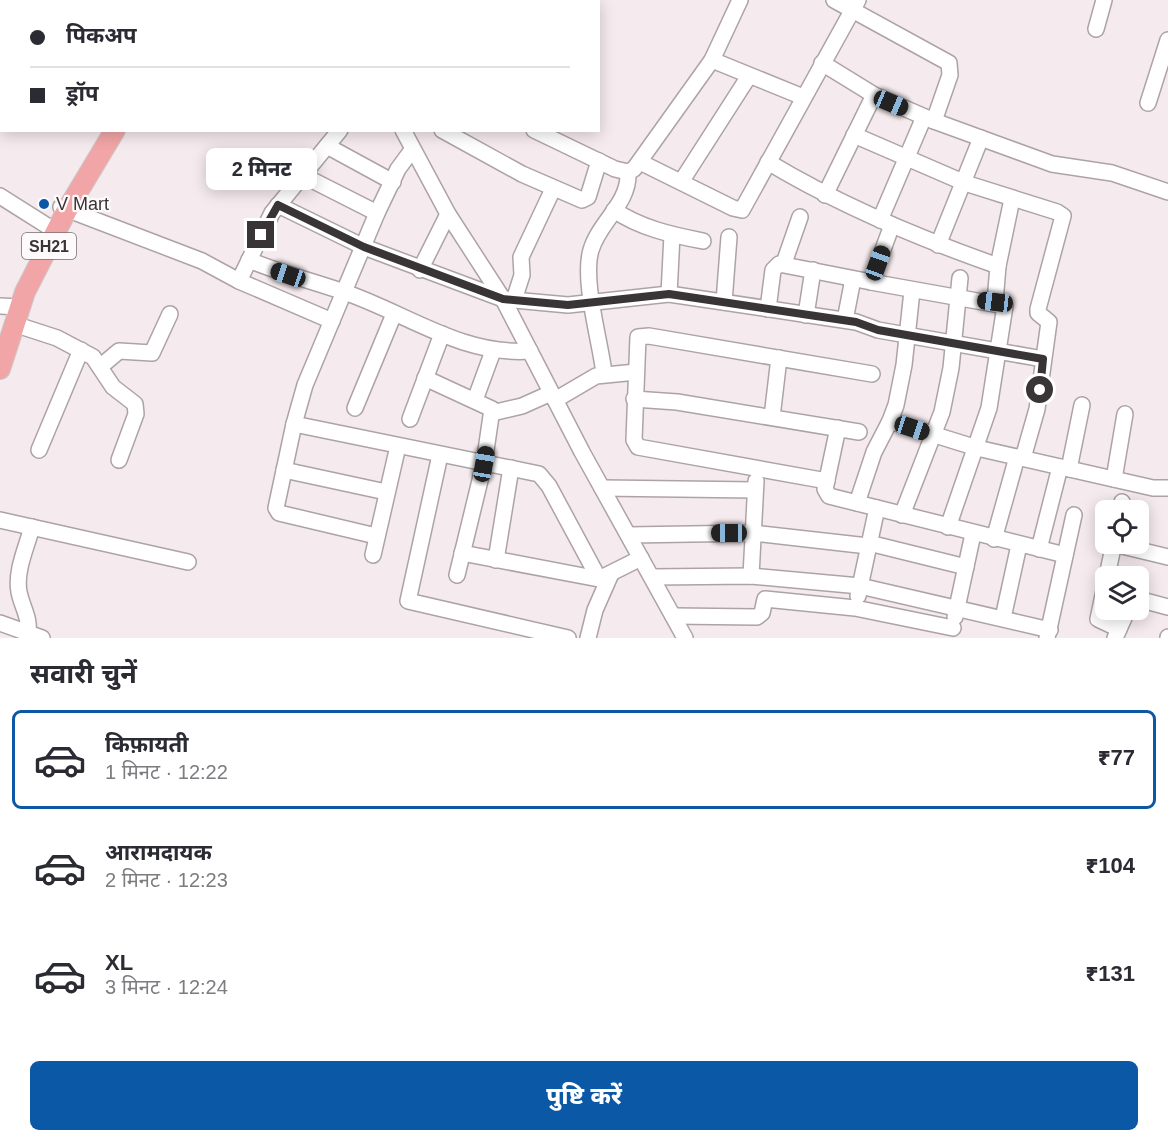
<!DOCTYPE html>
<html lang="hi">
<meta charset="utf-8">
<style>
body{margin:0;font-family:Arial,"Noto Sans Devanagari",sans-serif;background:#f7f7f7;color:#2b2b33;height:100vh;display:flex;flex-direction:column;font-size:22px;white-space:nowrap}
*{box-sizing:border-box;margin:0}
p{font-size:20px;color:#7c7c81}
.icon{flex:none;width:33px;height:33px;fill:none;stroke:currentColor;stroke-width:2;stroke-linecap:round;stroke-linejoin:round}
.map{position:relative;height:638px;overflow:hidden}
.sheet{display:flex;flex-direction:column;background:#fff;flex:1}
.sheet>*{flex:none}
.guide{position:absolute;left:0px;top:0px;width:600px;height:132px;box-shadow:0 3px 15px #0003;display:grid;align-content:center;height:132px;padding:0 30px;background:#fff}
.buttons{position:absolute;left:1095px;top:500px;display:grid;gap:12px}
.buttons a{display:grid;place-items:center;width:54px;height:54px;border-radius:9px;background:#fff;box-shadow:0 3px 15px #0003;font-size:30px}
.end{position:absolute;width:27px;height:27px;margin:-14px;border:8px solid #393536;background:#fff;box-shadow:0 0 0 3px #fff}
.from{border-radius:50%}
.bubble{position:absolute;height:42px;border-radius:9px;background:#fff;box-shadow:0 3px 15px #0003;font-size:20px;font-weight:800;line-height:42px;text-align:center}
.car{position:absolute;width:18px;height:36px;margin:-18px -9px;border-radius:8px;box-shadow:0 0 4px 2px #0007;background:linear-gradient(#222 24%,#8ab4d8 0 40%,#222 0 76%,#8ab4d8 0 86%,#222 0)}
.guide b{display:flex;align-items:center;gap:21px;height:57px;font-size:22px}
.guide b+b{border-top:2px solid #e1e1e2}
.guide i{width:15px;height:15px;background:#2b2b33}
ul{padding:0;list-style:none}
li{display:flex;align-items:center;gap:18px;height:99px;margin:0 12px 9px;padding:0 18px;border:3px solid transparent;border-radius:9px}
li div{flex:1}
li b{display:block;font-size:22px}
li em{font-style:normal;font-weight:800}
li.on{border-color:#0b58a7}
li>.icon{width:54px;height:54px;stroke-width:1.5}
h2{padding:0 30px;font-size:27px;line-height:72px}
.button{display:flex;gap:12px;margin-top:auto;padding:12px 30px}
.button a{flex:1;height:69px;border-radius:9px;background:#0b58a7;color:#fff;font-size:24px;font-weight:800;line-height:69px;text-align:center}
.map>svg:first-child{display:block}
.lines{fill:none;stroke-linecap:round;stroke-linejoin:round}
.minor-casing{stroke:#ada3a5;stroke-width:18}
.major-casing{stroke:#cccacb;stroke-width:22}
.minor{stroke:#fff;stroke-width:15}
.major{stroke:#f2a5a6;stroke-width:20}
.route{stroke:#393536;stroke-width:8}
.poi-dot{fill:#0b58a7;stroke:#fefafb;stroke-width:2}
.labels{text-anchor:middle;stroke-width:4.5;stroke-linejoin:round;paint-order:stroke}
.shield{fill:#fefafb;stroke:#747071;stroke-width:1.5}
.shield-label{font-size:16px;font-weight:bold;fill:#393536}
.poi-label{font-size:18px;fill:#393536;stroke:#fefafb;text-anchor:start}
</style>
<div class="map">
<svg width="1168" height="638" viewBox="0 0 1168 638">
<rect width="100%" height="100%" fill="#f5eaed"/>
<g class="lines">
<!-- minor casing -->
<g class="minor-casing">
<g id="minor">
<path d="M 834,0 L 949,63 L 950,75 L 934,121"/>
<path d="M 200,2 L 202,0"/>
<path d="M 466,2 L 467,0"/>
<path d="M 515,2 L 517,0"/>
<path d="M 1096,29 L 1104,0"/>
<path d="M 0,58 L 2,59"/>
<path d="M 712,60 L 803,97"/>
<path d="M 822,63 L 874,95 L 934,121 L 1052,164 L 1112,173 L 1168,192"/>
<path d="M 1148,103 L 1168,40"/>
<path d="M 403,130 L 448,214 L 503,299 L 582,452 L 685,638"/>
<path d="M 442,130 L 522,174 L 582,200 L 588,197 L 599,161"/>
<path d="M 534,130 L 615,169 L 628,172 L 634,169 L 712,60 L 740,0"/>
<path d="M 854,135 L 965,183 L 1057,212 L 1063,216 L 1038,309 L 1038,313 L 1049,322 L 1037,409 L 1023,458"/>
<path d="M 327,146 L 393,182"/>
<path d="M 640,162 L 733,208 L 742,210 L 858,0"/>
<path d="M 768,162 C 841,206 918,238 998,266"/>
<path d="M 302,175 L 377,213"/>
<path d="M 681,182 L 749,76"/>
<path d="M 825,195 L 874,95"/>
<path d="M 0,196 L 49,227"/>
<path d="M 278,205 L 364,247 L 503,299 L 568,305 L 669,294 L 856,322 L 878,330 L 1043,359"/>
<path d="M 61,207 L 202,261 L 239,281 L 332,321"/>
<path d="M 614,210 C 640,228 672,235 703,241"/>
<path d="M 880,220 L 924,117"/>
<path d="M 938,245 L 981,138"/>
<path d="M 249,260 C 280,273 312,281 344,292 C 406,313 462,356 530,351"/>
<path d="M 784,263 L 800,217"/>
<path d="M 420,270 L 448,214"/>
<path d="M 239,281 L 272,213 L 340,130"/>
<path d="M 871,282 L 1005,306 L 989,408 L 948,527"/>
<path d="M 669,294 L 672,235"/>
<path d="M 514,300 L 522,275 L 521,257 L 553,189"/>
<path d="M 724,302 L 729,237"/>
<path d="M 995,302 L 998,266 L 1012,199"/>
<path d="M 0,306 L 19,307"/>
<path d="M 768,309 L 773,270 L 779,264 L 871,282 L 892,225"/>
<path d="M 806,315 L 813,270"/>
<path d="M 845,320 L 853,279"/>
<path d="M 14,324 L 57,338 L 93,357 L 113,387 L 135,404 L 136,414 L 119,460"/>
<path d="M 100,367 L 119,351 L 152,353 L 170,314"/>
<path d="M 604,373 C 600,340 582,280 591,250 C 599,222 630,203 628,172"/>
<path d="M 425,378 L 492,409 L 484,464 L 457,575"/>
<path d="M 634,399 L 677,402 L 859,432"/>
<path d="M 475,400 L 493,351"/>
<path d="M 555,400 L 596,376 L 636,372"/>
<path d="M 355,408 L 394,314"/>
<path d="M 492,413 L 522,406 L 551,393"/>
<path d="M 772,417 L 779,358"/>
<path d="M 410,419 L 442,334"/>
<path d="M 890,421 L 977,448 L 1153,488 L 1168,488"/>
<path d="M 294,424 L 539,474 L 549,486 L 599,579"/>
<path d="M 838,428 L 825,489 L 829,496 L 1065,555"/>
<path d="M 39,450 L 81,350"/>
<path d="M 440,455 L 408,601 L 568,638"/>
<path d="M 1069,469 L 1082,405"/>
<path d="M 284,470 L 386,492"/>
<path d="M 1114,479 L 1125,414"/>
<path d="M 827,481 L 638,447 L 634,440 L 638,337 L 649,336 L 872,374"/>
<path d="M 602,488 L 755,490"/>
<path d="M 857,503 L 874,452 L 890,421 L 896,405 L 904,365 L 912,291"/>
<path d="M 1120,510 L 1122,502"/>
<path d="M 902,515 L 942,412 L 951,368 L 960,278"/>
<path d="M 0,520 L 188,562"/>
<path d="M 629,535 L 753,533 L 868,546"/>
<path d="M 376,536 L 279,513 L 276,508 L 294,424 L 305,385 L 377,213 L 398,169 L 412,150"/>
<path d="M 994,539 L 1017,457"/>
<path d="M 869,543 L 966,567"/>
<path d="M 1114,544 L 1168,557"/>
<path d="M 1039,549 L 1060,467"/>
<path d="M 462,553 L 599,579 L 641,558"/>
<path d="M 373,555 L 398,446"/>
<path d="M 496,560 L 511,468"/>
<path d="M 751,576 L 756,481"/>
<path d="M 1107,576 L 1114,543"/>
<path d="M 652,577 L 751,576 L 860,586 L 1050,630"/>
<path d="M 1106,581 L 1098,619 L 1119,629"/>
<path d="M 858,596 L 877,508"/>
<path d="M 1138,599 L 1168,607"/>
<path d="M 673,616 L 757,617 L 762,613 L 765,599 L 855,608 L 953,628"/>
<path d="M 955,617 L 973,534"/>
<path d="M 1003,618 L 1019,545"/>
<path d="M 0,623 L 42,638"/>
<path d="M 28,633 C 30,617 22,607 19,592 C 15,571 27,546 32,527"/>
<path d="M 588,638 L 595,610 L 610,576"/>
<path d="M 1047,638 L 1074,515"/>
<path d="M 1115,638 L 1128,609"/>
<path d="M 1168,638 L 1168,637"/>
</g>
</g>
<!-- major casing -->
<g class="major-casing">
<g id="major">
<path d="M 125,0 L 126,2"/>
<path d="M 0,369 L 25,292 L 67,210 L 115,130"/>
</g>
</g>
<!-- minor -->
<use href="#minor" class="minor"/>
<!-- major -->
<use href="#major" class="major"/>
</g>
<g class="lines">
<!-- route -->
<path class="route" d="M 261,235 L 278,205 L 364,247 L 503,299 L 568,305 L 669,294 L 856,322 L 878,330 L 1043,359 L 1040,390"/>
</g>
<!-- markers -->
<circle class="poi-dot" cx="44" cy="204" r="6"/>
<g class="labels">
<!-- shield labels -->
<rect class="shield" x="22" y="233" width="54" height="26" rx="4.5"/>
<g class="shield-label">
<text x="49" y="252">SH21</text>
</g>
<!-- poi labels -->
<g class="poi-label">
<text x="56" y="210">V Mart</text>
</g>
</g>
</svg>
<div class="buttons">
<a><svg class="icon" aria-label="locate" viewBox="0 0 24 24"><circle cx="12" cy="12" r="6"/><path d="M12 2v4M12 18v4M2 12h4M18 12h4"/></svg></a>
<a><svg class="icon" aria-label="layers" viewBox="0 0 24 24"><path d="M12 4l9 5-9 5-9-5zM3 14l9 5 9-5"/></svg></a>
</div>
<i class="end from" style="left:1040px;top:390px"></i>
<i class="end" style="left:261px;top:235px"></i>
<div class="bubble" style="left:206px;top:148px;width:111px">2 मिनट</div>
<i class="car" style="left:891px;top:103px;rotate:113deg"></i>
<i class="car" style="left:878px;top:263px;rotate:20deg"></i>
<i class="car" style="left:288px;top:275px;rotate:289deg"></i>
<i class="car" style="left:995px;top:302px;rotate:277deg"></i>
<i class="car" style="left:912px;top:428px;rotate:108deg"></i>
<i class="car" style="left:484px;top:464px;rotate:10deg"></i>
<i class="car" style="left:729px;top:533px;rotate:270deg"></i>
<div class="guide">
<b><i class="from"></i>पिकअप</b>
<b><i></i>ड्रॉप</b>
</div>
</div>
<section class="sheet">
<h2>सवारी चुनें</h2>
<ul>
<li class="on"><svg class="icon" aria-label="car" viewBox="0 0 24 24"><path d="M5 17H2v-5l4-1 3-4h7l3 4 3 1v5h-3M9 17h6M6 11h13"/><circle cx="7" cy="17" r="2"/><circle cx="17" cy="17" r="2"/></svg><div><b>किफ़ायती</b><p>1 मिनट · 12:22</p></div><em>₹77</em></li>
<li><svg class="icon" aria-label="car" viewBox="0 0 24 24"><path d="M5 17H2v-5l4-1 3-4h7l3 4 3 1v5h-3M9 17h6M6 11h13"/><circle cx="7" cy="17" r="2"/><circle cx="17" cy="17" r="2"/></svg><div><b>आरामदायक</b><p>2 मिनट · 12:23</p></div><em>₹104</em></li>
<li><svg class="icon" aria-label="car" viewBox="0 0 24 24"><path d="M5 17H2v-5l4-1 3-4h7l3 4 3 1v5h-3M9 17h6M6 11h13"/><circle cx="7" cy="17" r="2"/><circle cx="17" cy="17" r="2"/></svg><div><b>XL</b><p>3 मिनट · 12:24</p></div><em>₹131</em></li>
</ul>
<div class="button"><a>पुष्टि करें</a></div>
</section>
